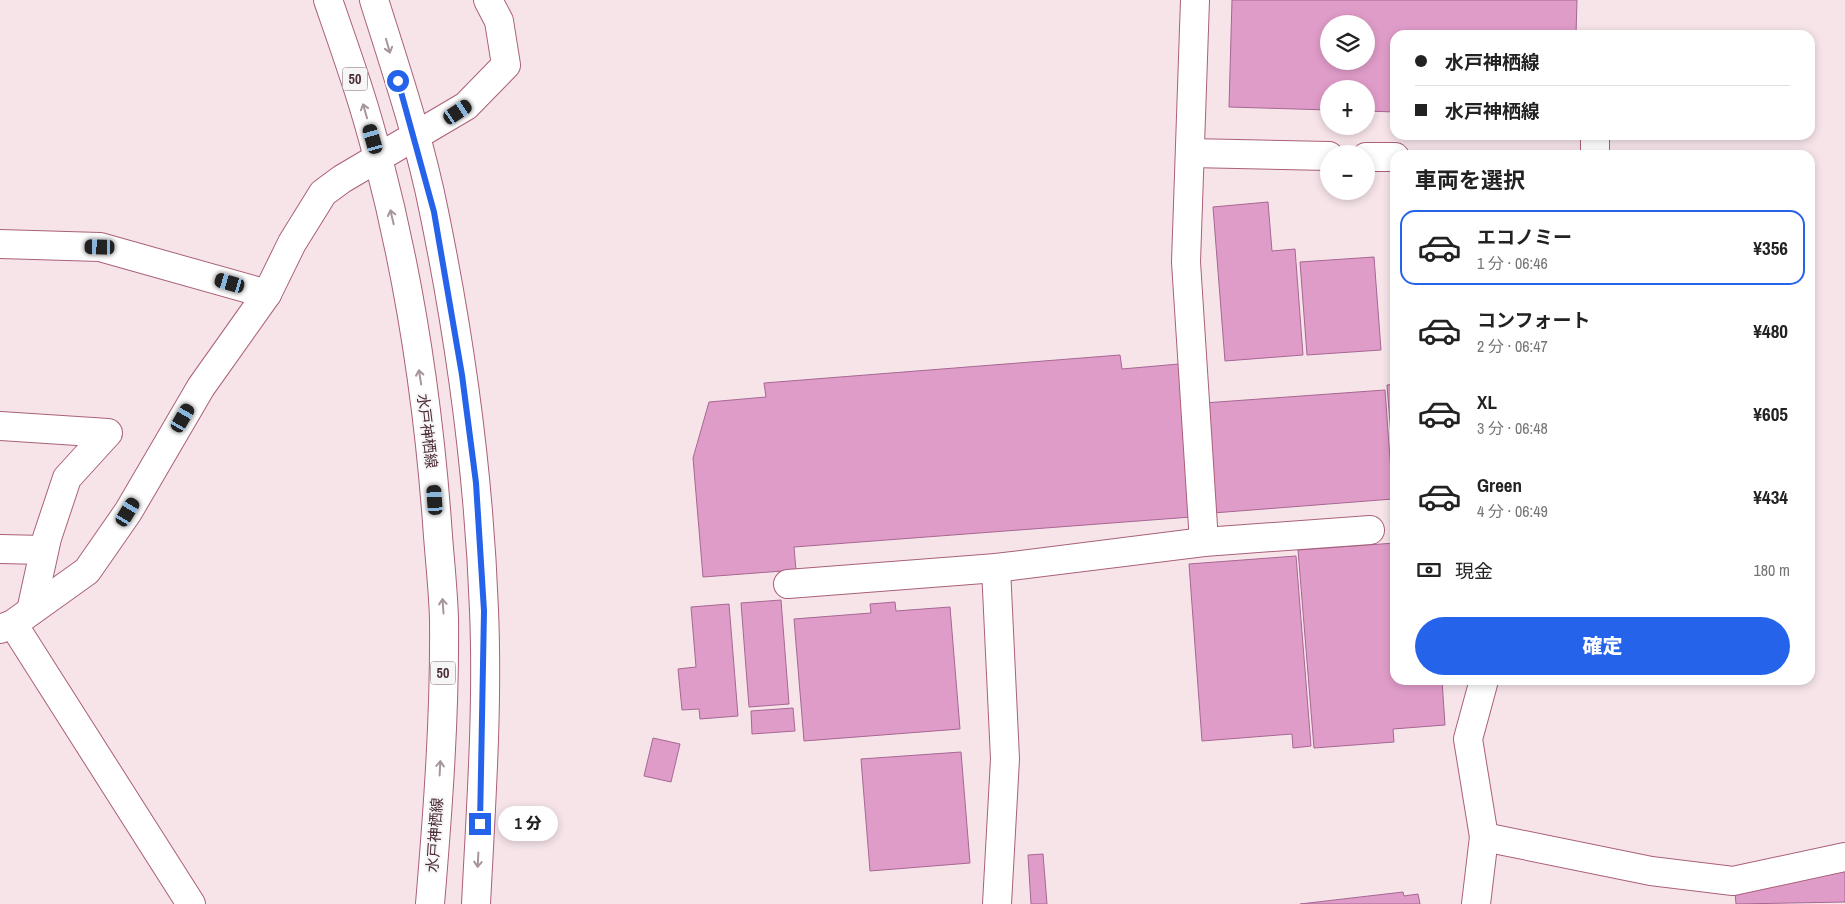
<!DOCTYPE html>
<html lang="ja">
<meta charset="utf-8">
<style>
body{margin:0;font-family:"Archivo Narrow","Noto Sans JP",sans-serif;background:#f2f2f2;color:#222;height:100vh;display:flex;flex-direction:column;font-size:19px;white-space:nowrap}
*{box-sizing:border-box;margin:0}
p{font-size:16px;color:#767676}
.icon{flex:none;width:28px;height:28px;fill:none;stroke:currentColor;stroke-width:2;stroke-linecap:round;stroke-linejoin:round}
.map{position:relative;flex:1;overflow:hidden}
.drawer{position:absolute;left:1390px;top:150px;width:425px;height:535px;display:flex;flex-direction:column;background:#fff;border-radius:15px;box-shadow:0 2px 8px #0003}
.drawer>*{flex:none}
.top-card{position:absolute;left:1390px;top:30px;width:425px;height:110px;border-radius:15px;box-shadow:0 2px 8px #0003;display:grid;align-content:center;height:110px;padding:0 25px;background:#fff}
.tools{position:absolute;left:1320px;top:15px;display:grid;gap:10px}
.tools a{display:grid;place-items:center;width:55px;height:55px;border-radius:50%;background:#fff;box-shadow:0 2px 8px #0003;font-size:25px}
.end{position:absolute;width:22px;height:22px;margin:-11px;border:6px solid #2563eb;background:#fff;box-shadow:0 0 0 2px #fff}
.from{border-radius:50%}
.bubble{position:absolute;height:35px;border-radius:18px;background:#fff;box-shadow:0 2px 8px #0003;font-size:16px;font-weight:800;line-height:35px;text-align:center}
.car{position:absolute;width:15px;height:30px;margin:-15px -8px;border-radius:6px;box-shadow:0 0 4px 1px #0007;background:linear-gradient(#222 24%,#8ab4d8 0 40%,#222 0 76%,#8ab4d8 0 86%,#222 0)}
.top-card b{display:flex;align-items:center;gap:18px;height:48px;font-size:19px}
.top-card b+b{border-top:1px solid #e0e0e0}
.top-card i{width:12px;height:12px;background:#222}
ul{padding:0;list-style:none}
li{display:flex;align-items:center;gap:15px;height:75px;margin:0 10px 8px;padding:0 15px;border:2px solid transparent;border-radius:15px}
li div{flex:1}
li b{display:block;font-size:19px}
li em{font-style:normal;font-weight:800}
li.selected{border-color:#2563eb}
li>.icon{width:45px;height:45px;stroke-width:1.5}
h2{padding:0 25px;font-size:22px;line-height:60px}
.pay{display:flex;align-items:center;gap:12px;height:55px;padding:0 25px;font-size:19px}
.pay p{margin-inline-start:auto}
.cta{display:flex;gap:10px;margin-top:auto;padding:10px 25px}
.cta a{flex:1;height:58px;border-radius:30px;background:#2563eb;color:#fff;font-size:20px;font-weight:800;line-height:58px;text-align:center}
.map>svg:first-child{display:block}
.building{fill:#e09cc9;stroke:#a66792;fill-rule:evenodd}
.lines{fill:none;stroke-linecap:round;stroke-linejoin:round}
.minor-casing{stroke:#aa6078;stroke-width:30}
.major-casing{stroke:#aa6078;stroke-width:30}
.minor{stroke:#fff;stroke-width:28}
.major{stroke:#fff;stroke-width:28}
.oneway{stroke:#a6969b}
.route{stroke:#2563eb;stroke-width:6}
.labels{text-anchor:middle;stroke-width:4;stroke-linejoin:round;paint-order:stroke}
.shield{fill:#f6f6f6;stroke:#806970;stroke-width:1}
.shield-label{font-size:14px;font-weight:bold;fill:#4d2d37}
.street-label{font-size:15px;fill:#4d2d37;stroke:#f6f6f6}
</style>
<div class="map">
<svg width="1845" height="904" viewBox="0 0 1845 904">
<rect width="100%" height="100%" fill="#f6e4e9"/>
<!-- building -->
<g class="building">
<path d="M 1232,0 L 1577,0 L 1576,35 L 1395,35 L 1395,112 L 1366,111 L 1366,89 L 1329,89 L 1329,110 L 1229,107 ZM 1329,24 L 1366,24 L 1366,61 L 1329,61 Z"/>
<path d="M 1268,202 L 1272,251 L 1295,249 L 1303,355 L 1225,361 L 1213,207 Z"/>
<path d="M 1374,257 L 1381,350 L 1307,355 L 1300,262 Z"/>
<path d="M 1120,355 L 1122,369 L 1179,364 L 1191,517 L 794,547 L 796,570 L 703,577 L 693,458 L 709,402 L 766,397 L 764,383 Z"/>
<path d="M 1395,384 L 1395,486 L 1387,385 Z"/>
<path d="M 1385,390 L 1393,499 L 1213,513 L 1204,403 Z"/>
<path d="M 1395,543 L 1395,680 L 1442,680 L 1445,725 L 1393,729 L 1394,742 L 1314,748 L 1298,550 Z"/>
<path d="M 1296,556 L 1311,746 L 1293,748 L 1292,734 L 1202,741 L 1189,564 Z"/>
<path d="M 781,600 L 789,704 L 749,707 L 741,603 Z"/>
<path d="M 895,602 L 896,611 L 950,607 L 960,729 L 804,741 L 794,619 L 871,613 L 870,604 Z"/>
<path d="M 729,604 L 738,716 L 700,719 L 699,709 L 682,710 L 678,669 L 696,667 L 691,607 Z"/>
<path d="M 793,708 L 795,731 L 752,734 L 751,711 Z"/>
<path d="M 653,738 L 680,744 L 671,782 L 644,776 Z"/>
<path d="M 961,752 L 970,863 L 870,871 L 861,759 Z"/>
<path d="M 1043,854 L 1047,904 L 1031,904 L 1028,855 Z"/>
<path d="M 1845,869 L 1845,902 L 1736,904 L 1735,892 Z"/>
<path d="M 1403,892 L 1404,896 L 1418,894 L 1420,904 L 1300,904 Z"/>
</g>
<g class="lines">
<!-- minor casing -->
<g class="minor-casing">
<g id="minor">
<path d="M 1195,0 L 1186,262 L 1204,542"/>
<path d="M 1190,153 L 1329,156"/>
<path d="M 1595,155 L 1595,135"/>
<path d="M 1366,157 L 1395,157"/>
<path d="M 0,244 L 100,247 L 267,294"/>
<path d="M 0,426 L 108,433 L 67,478 L 47,538 L 31,611"/>
<path d="M 0,549 L 44,550"/>
<path d="M 996,568 L 1005,759 L 997,904"/>
<path d="M 788,584 L 996,568 L 1204,542 L 1370,530"/>
<path d="M 13,624 L 191,904"/>
<path d="M 0,629 L 13,624 L 87,571 L 128,512 L 201,387 L 267,294 L 292,243 L 323,193 L 342,179 L 466,106 L 506,65 L 499,21 L 488,0"/>
<path d="M 1484,837 L 1468,739 L 1484,680"/>
<path d="M 1476,904 L 1484,837 L 1651,871 L 1733,881 L 1845,857"/>
</g>
</g>
<!-- major casing -->
<g class="major-casing">
<g id="major">
<path d="M 328,0 C 346,52 365,105 378,158 C 409,276 428,401 437,522 C 439,554 443,586 444,619 C 445,714 438,809 430,904"/>
<path d="M 374,0 C 396,70 420,141 434,212 C 461,343 479,476 484,610 C 488,707 481,806 476,904"/>
</g>
</g>
<!-- minor -->
<use href="#minor" class="minor"/>
<!-- major -->
<use href="#major" class="major"/>
</g>
<!-- one-way arrows -->
<defs><path id="oneway-shaft" d="M-6 0H5M1.5-3L5.5 0L1.5 3" fill="none" stroke-width="1.6" stroke-linecap="round" stroke-linejoin="round" transform="scale(1.25)"/></defs>
<g class="oneway">
<use href="#oneway-shaft" transform="translate(388 46) rotate(74)"/>
<use href="#oneway-shaft" transform="translate(365 111) rotate(-106)"/>
<use href="#oneway-shaft" transform="translate(392 217) rotate(-103)"/>
<use href="#oneway-shaft" transform="translate(420 377) rotate(-99)"/>
<use href="#oneway-shaft" transform="translate(443 606) rotate(-94)"/>
<use href="#oneway-shaft" transform="translate(440 768) rotate(-87)"/>
<use href="#oneway-shaft" transform="translate(478 860) rotate(93)"/>
</g>
<g class="lines">
<!-- route -->
<path class="route" d="M 398,81 L 434,212 L 462,375 L 476,483 L 484,611 L 480,824"/>
</g>
<g class="labels">
<!-- shield labels -->
<g class="shield">
<rect x="342.5" y="67.5" width="25" height="23" rx="4"/>
<rect x="430.5" y="661.5" width="25" height="23" rx="4"/>
</g>
<g class="shield-label">
<text x="355" y="84">50</text>
<text x="443" y="678">50</text>
</g>
<!-- street labels -->
<g class="street-label">
<text transform="translate(427 431) rotate(83)" y="5">水戸神栖線</text>
<text transform="translate(435 835) rotate(-86)" y="5">水戸神栖線</text>
</g>
</g>
</svg>
<div class="tools">
<a><svg class="icon" aria-label="layers" viewBox="0 0 24 24"><path d="M12 4l9 5-9 5-9-5zM3 14l9 5 9-5"/></svg></a>
<a>+</a>
<a>−</a>
</div>
<i class="end from" style="left:398px;top:81px"></i>
<i class="end" style="left:480px;top:824px"></i>
<div class="bubble" style="left:498px;top:806px;width:60px">1 分</div>
<i class="car" style="left:458px;top:112px;rotate:56deg"></i>
<i class="car" style="left:373px;top:139px;rotate:344deg"></i>
<i class="car" style="left:100px;top:247px;rotate:271deg"></i>
<i class="car" style="left:230px;top:283px;rotate:286deg"></i>
<i class="car" style="left:183px;top:418px;rotate:30deg"></i>
<i class="car" style="left:435px;top:500px;rotate:356deg"></i>
<i class="car" style="left:128px;top:512px;rotate:31deg"></i>
<div class="top-card">
<b><i class="from"></i>水戸神栖線</b>
<b><i></i>水戸神栖線</b>
</div>
<section class="drawer">
<h2>車両を選択</h2>
<ul>
<li class="selected"><svg class="icon" aria-label="car" viewBox="0 0 24 24"><path d="M5 17H2v-5l4-1 3-4h7l3 4 3 1v5h-3M9 17h6M6 11h13"/><circle cx="7" cy="17" r="2"/><circle cx="17" cy="17" r="2"/></svg><div><b>エコノミー</b><p>1 分 · 06:46</p></div><em>¥356</em></li>
<li><svg class="icon" aria-label="car" viewBox="0 0 24 24"><path d="M5 17H2v-5l4-1 3-4h7l3 4 3 1v5h-3M9 17h6M6 11h13"/><circle cx="7" cy="17" r="2"/><circle cx="17" cy="17" r="2"/></svg><div><b>コンフォート</b><p>2 分 · 06:47</p></div><em>¥480</em></li>
<li><svg class="icon" aria-label="car" viewBox="0 0 24 24"><path d="M5 17H2v-5l4-1 3-4h7l3 4 3 1v5h-3M9 17h6M6 11h13"/><circle cx="7" cy="17" r="2"/><circle cx="17" cy="17" r="2"/></svg><div><b>XL</b><p>3 分 · 06:48</p></div><em>¥605</em></li>
<li><svg class="icon" aria-label="car" viewBox="0 0 24 24"><path d="M5 17H2v-5l4-1 3-4h7l3 4 3 1v5h-3M9 17h6M6 11h13"/><circle cx="7" cy="17" r="2"/><circle cx="17" cy="17" r="2"/></svg><div><b>Green</b><p>4 分 · 06:49</p></div><em>¥434</em></li>
</ul>
<div class="pay"><svg class="icon" aria-label="cash" viewBox="0 0 24 24"><path d="M3 7h18v10H3z"/><circle cx="12" cy="12" r="2"/></svg>現金<p>180 m</p></div>
<div class="cta"><a>確定</a></div>
</section>
</div>
